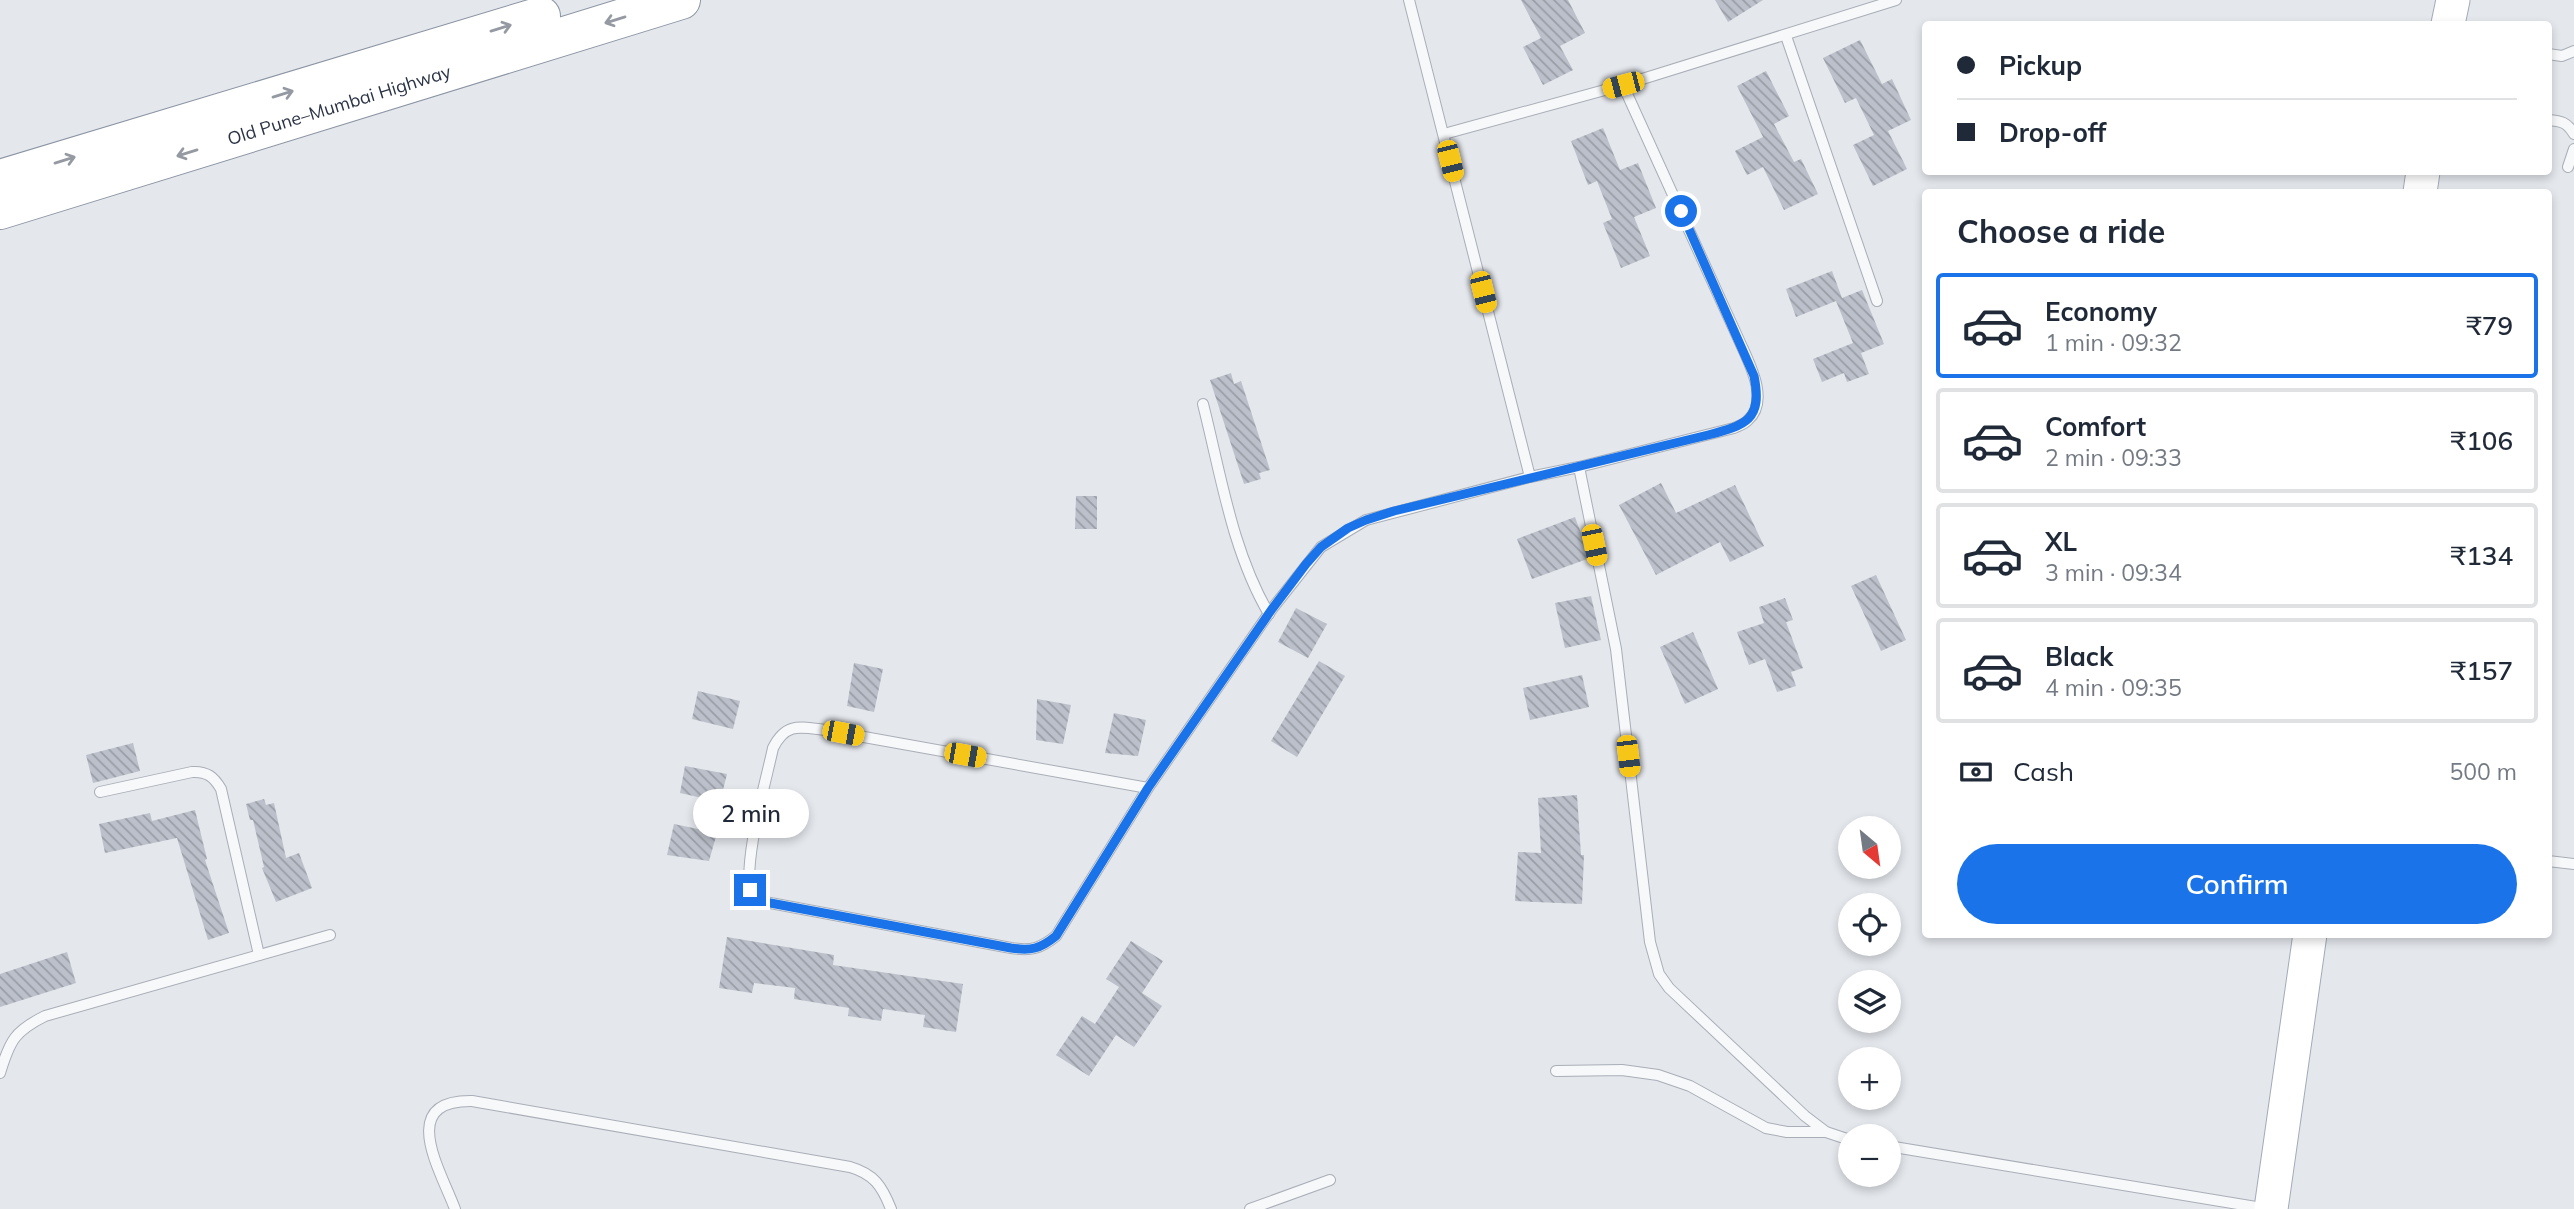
<!DOCTYPE html>
<meta charset="utf-8">
<style>
body{margin:0;font-family:Mulish,sans-serif;background:#f6f6f7;color:#1f2937;height:100vh;display:flex;flex-direction:column;font-size:26px;white-space:nowrap}
*{box-sizing:border-box;margin:0}
p{font-size:23px;color:#747a83}
.icon{flex:none;width:38px;height:38px;fill:none;stroke:currentColor;stroke-width:2;stroke-linecap:round;stroke-linejoin:round}
.map{position:relative;flex:1;overflow:hidden}
.details{position:absolute;left:1922px;top:189px;width:630px;height:749px;display:flex;flex-direction:column;background:#fff;border-radius:7px;box-shadow:0 4px 10px #0003}
.details>*{flex:none}
.guide{position:absolute;left:1922px;top:21px;width:630px;height:154px;border-radius:7px;box-shadow:0 4px 10px #0003;display:grid;align-content:center;height:154px;padding:0 35px;background:#fff}
.needle{width:46px;rotate:151deg}
.fabs{position:absolute;left:1838px;top:816px;display:grid;gap:14px}
.fabs a{display:grid;place-items:center;width:63px;height:63px;border-radius:50%;background:#fff;box-shadow:0 4px 10px #0003;font-size:35px}
.end{position:absolute;width:32px;height:32px;margin:-16px;border:9px solid #1a73e8;background:#fff;box-shadow:0 0 0 4px #fff}
.from{border-radius:50%}
.bubble{position:absolute;height:49px;border-radius:24px;background:#fff;box-shadow:0 4px 10px #0003;font-size:23px;font-weight:600;line-height:49px;text-align:center}
.car{position:absolute;width:21px;height:42px;margin:-21px -10px;border-radius:9px;box-shadow:0 0 5px 2px #0007;background:linear-gradient(#f5c518 24%,#345 0 40%,#f5c518 0 76%,#345 0 86%,#f5c518 0)}
.guide b{display:flex;align-items:center;gap:24px;height:66px;font-size:26px}
.guide b+b{border-top:2px solid #e0e1e3}
.guide i{width:18px;height:18px;background:#1f2937}
ul{padding:0;list-style:none}
li{display:flex;align-items:center;gap:21px;height:105px;margin:0 14px 10px;padding:0 21px;border:4px solid #e0e1e3;border-radius:7px}
li div{flex:1}
li b{display:block;font-size:26px}
li em{font-style:normal;font-weight:600}
li.on{border-color:#1a73e8}
li>.icon{width:63px;height:63px;stroke-width:1.5}
h2{padding:0 35px;font-size:32px;line-height:84px}
.pay{display:flex;align-items:center;gap:18px;height:77px;padding:0 35px;font-size:26px}
.pay p{margin-inline-start:auto}
.button{display:flex;gap:14px;margin-top:auto;padding:14px 35px}
.button a{flex:1;height:80px;border-radius:42px;background:#1a73e8;color:#fff;font-size:28px;font-weight:600;line-height:80px;text-align:center}
.map>svg:first-child{display:block}
.building{fill:url(#building-back-hatch)}
.lines{fill:none;stroke-linecap:round;stroke-linejoin:round}
.lane-casing{stroke:#a9aeb7;stroke-width:12}
.primary-casing{stroke:#a3abb8;stroke-width:35}
.highway-casing{stroke:#8b94a3;stroke-width:40}
.lane{stroke:#f7f8fa;stroke-width:10}
.primary{stroke:#fff;stroke-width:33}
.highway{stroke:#fff;stroke-width:38}
.oneway{stroke:#959aa2}
.route{stroke:#1a73e8;stroke-width:9}
.labels{text-anchor:middle;stroke-width:6;stroke-linejoin:round;paint-order:stroke}
.street-label{font-size:18px;fill:#2b3445;stroke:#f4f6f9}
</style>
<div class="map">
<svg width="2574" height="1209" viewBox="0 0 2574 1209">
<defs>
<pattern id="building-back-hatch" width="6" height="6" patternUnits="userSpaceOnUse" patternTransform="scale(1.75)"><rect width="6" height="6" fill="#bbc0ca"/><path d="M-1 5l2 2M0 0l6 6M5-1l2 2" fill="none" stroke="#989da6"/></pattern>
</defs>
<rect width="100%" height="100%" fill="#e4e7ec"/>
<!-- building -->
<g class="building">
<path d="M 1521,0 L 1568,0 L 1585,33 L 1560,46 L 1573,70 L 1543,85 L 1523,47 L 1541,38 Z"/>
<path d="M 1715,0 L 1763,0 L 1728,22 Z"/>
<path d="M 1860,40 L 1882,84 L 1892,79 L 1911,120 L 1888,131 L 1907,169 L 1873,186 L 1853,145 L 1874,135 L 1856,98 L 1845,103 L 1823,58 Z"/>
<path d="M 1766,71 L 1789,116 L 1774,124 L 1794,162 L 1801,159 L 1818,194 L 1784,210 L 1763,167 L 1747,175 L 1735,151 L 1763,137 L 1737,86 Z"/>
<path d="M 1603,128 L 1620,170 L 1638,163 L 1656,208 L 1634,217 L 1650,256 L 1621,268 L 1603,223 L 1612,219 L 1597,181 L 1588,185 L 1571,141 Z"/>
<path d="M 1832,271 L 1842,298 L 1862,290 L 1884,344 L 1861,353 L 1869,374 L 1847,382 L 1844,373 L 1822,382 L 1813,359 L 1853,343 L 1836,301 L 1796,317 L 1786,289 Z"/>
<path d="M 1231,373 L 1234,384 L 1241,381 L 1270,470 L 1259,473 L 1261,479 L 1244,484 L 1210,380 Z"/>
<path d="M 1661,483 L 1676,513 L 1735,485 L 1764,546 L 1730,562 L 1720,542 L 1656,575 L 1619,505 Z"/>
<path d="M 1076,496 L 1097,496 L 1097,529 L 1075,529 Z"/>
<path d="M 1575,517 L 1590,558 L 1532,579 L 1517,539 Z"/>
<path d="M 1876,575 L 1906,640 L 1881,651 L 1851,586 Z"/>
<path d="M 1591,596 L 1601,640 L 1565,648 L 1555,603 Z"/>
<path d="M 1785,598 L 1793,620 L 1786,622 L 1803,668 L 1791,672 L 1796,686 L 1777,692 L 1765,659 L 1749,665 L 1737,632 L 1764,623 L 1759,607 Z"/>
<path d="M 1296,608 L 1327,624 L 1308,658 L 1278,642 Z"/>
<path d="M 1693,632 L 1718,689 L 1685,704 L 1660,647 Z"/>
<path d="M 1319,661 L 1345,676 L 1297,757 L 1271,741 Z"/>
<path d="M 854,663 L 883,669 L 874,712 L 847,706 Z"/>
<path d="M 1582,675 L 1589,707 L 1530,720 L 1523,688 Z"/>
<path d="M 698,691 L 740,701 L 733,729 L 692,719 Z"/>
<path d="M 1037,699 L 1071,705 L 1063,744 L 1036,740 Z"/>
<path d="M 1114,713 L 1146,720 L 1138,756 L 1105,753 Z"/>
<path d="M 133,743 L 140,771 L 93,783 L 86,755 Z"/>
<path d="M 685,766 L 727,774 L 720,802 L 680,793 Z"/>
<path d="M 1577,795 L 1581,855 L 1584,855 L 1582,904 L 1515,901 L 1518,852 L 1541,853 L 1538,798 Z"/>
<path d="M 264,799 L 266,805 L 274,803 L 286,858 L 299,853 L 312,888 L 276,902 L 262,868 L 264,867 L 253,820 L 250,820 L 246,804 Z"/>
<path d="M 195,810 L 207,859 L 205,860 L 229,933 L 208,940 L 177,838 L 105,853 L 99,824 L 150,813 L 152,821 Z"/>
<path d="M 674,824 L 717,833 L 709,861 L 667,855 Z"/>
<path d="M 727,937 L 834,955 L 833,965 L 963,984 L 956,1032 L 923,1027 L 925,1015 L 883,1009 L 881,1021 L 848,1016 L 849,1008 L 794,999 L 795,988 L 754,983 L 752,993 L 719,988 Z"/>
<path d="M 1131,941 L 1163,961 L 1142,993 L 1162,1006 L 1134,1047 L 1116,1035 L 1089,1076 L 1056,1055 L 1082,1016 L 1095,1024 L 1119,987 L 1106,979 Z"/>
<path d="M 67,952 L 76,983 L 0,1007 L 0,974 Z"/>
</g>
<g class="lines">
<!-- lane casing -->
<g class="lane-casing">
<g id="lane">
<path d="M 1409,0 L 1530,477 L 1579,467 L 1616,649 L 1650,942 L 1659,974 L 1669,988 L 1805,1116 L 1826,1132 L 1850,1140"/>
<path d="M 1786,36 L 1877,301"/>
<path d="M 2548,54 L 2562,56 L 2574,51"/>
<path d="M 2548,120 C 2561,121 2567,122 2574,134"/>
<path d="M 1444,134 L 1623,85 L 1896,0"/>
<path d="M 2568,167 L 2574,149"/>
<path d="M 1203,404 C 1221,475 1232,551 1269,614"/>
<path d="M 1579,467 L 1734,428 C 1738,426 1745,424 1748,420 C 1771,400 1747,359 1738,338 L 1623,85"/>
<path d="M 1148,788 L 825,730 C 800,727 786,722 773,748 C 766,781 741,868 752,897 L 765,902 L 1011,948 C 1031,951 1040,949 1056,936 L 1148,788 L 1272,609 L 1321,547 L 1366,520 L 1530,477"/>
<path d="M 100,792 L 192,772 C 207,771 214,777 221,789 L 259,955"/>
<path d="M 2548,861 L 2574,864"/>
<path d="M 1556,1071 L 1622,1070 L 1658,1075 L 1690,1086 L 1766,1128 L 1787,1132 L 1826,1132"/>
<path d="M 0,1073 C 10,1040 15,1031 45,1016 L 330,935"/>
<path d="M 1888,1146 L 2268,1209"/>
<path d="M 455,1209 C 440,1169 397,1100 472,1101 L 850,1167 C 874,1174 882,1186 891,1209"/>
<path d="M 1250,1209 L 1330,1180"/>
</g>
</g>
<!-- primary casing -->
<g class="primary-casing">
<g id="primary">
<path d="M 2448,24 L 2453,0"/>
<path d="M 2420,192 L 2423,172"/>
<path d="M 2271,1209 L 2310,934"/>
</g>
</g>
<!-- highway casing -->
<g class="highway-casing">
<g id="highway">
<path d="M 0,179 L 541,16"/>
<path id="s1" d="M 0,210 L 681,0"/>
</g>
</g>
<!-- lane -->
<use href="#lane" class="lane"/>
<!-- primary -->
<use href="#primary" class="primary"/>
<!-- highway -->
<use href="#highway" class="highway"/>
</g>
<!-- one-way arrows -->
<defs><path id="oneway-shaft" d="M-6 0H5M1.5-3L5.5 0L1.5 3" fill="none" stroke-width="1.6" stroke-linecap="round" stroke-linejoin="round" transform="scale(1.75)"/></defs>
<g class="oneway">
<use href="#oneway-shaft" transform="translate(615 20) rotate(163)"/>
<use href="#oneway-shaft" transform="translate(501 28) rotate(-17)"/>
<use href="#oneway-shaft" transform="translate(283 94) rotate(-17)"/>
<use href="#oneway-shaft" transform="translate(187 153) rotate(163)"/>
<use href="#oneway-shaft" transform="translate(65 160) rotate(-17)"/>
</g>
<g class="lines">
<!-- route -->
<path class="route" d="M 750,890 L 752,897 L 765,902 L 1011,948 C 1031,951 1040,949 1056,936 L 1148,788 L 1272,609 L 1306,564 L 1321,547 L 1348,528 L 1366,520 L 1394,511 L 1708,435 C 1746,425 1763,420 1754,376 L 1681,211"/>
</g>
<g class="labels">
<!-- street labels -->
<g class="street-label">
<text dy="6" stroke="none"><textPath href="#s1" startOffset="355">Old Pune–Mumbai Highway</textPath></text>
</g>
</g>
</svg>
<div class="fabs">
<a><svg class="needle" viewBox="-14 -14 28 28"><path d="M0-13l5 13h-10z" fill="#e53935"/><path d="M0 13l5-13h-10z" fill="#747a83"/></svg></a>
<a><svg class="icon" aria-label="locate" viewBox="0 0 24 24"><circle cx="12" cy="12" r="6"/><path d="M12 2v4M12 18v4M2 12h4M18 12h4"/></svg></a>
<a><svg class="icon" aria-label="layers" viewBox="0 0 24 24"><path d="M12 4l9 5-9 5-9-5zM3 14l9 5 9-5"/></svg></a>
<a>+</a>
<a>−</a>
</div>
<i class="end from" style="left:1681px;top:211px"></i>
<i class="end" style="left:750px;top:890px"></i>
<div class="bubble" style="left:693px;top:789px;width:116px">2 min</div>
<i class="car" style="left:1623px;top:85px;rotate:255deg"></i>
<i class="car" style="left:1450px;top:161px;rotate:166deg"></i>
<i class="car" style="left:1483px;top:292px;rotate:166deg"></i>
<i class="car" style="left:1594px;top:545px;rotate:168deg"></i>
<i class="car" style="left:843px;top:733px;rotate:101deg"></i>
<i class="car" style="left:965px;top:755px;rotate:100deg"></i>
<i class="car" style="left:1628px;top:756px;rotate:173deg"></i>
<div class="guide">
<b><i class="from"></i>Pickup</b>
<b><i></i>Drop-off</b>
</div>
<section class="details">
<h2>Choose a ride</h2>
<ul>
<li class="on"><svg class="icon" aria-label="car" viewBox="0 0 24 24"><path d="M5 17H2v-5l4-1 3-4h7l3 4 3 1v5h-3M9 17h6M6 11h13"/><circle cx="7" cy="17" r="2"/><circle cx="17" cy="17" r="2"/></svg><div><b>Economy</b><p>1 min · 09:32</p></div><em>₹79</em></li>
<li><svg class="icon" aria-label="car" viewBox="0 0 24 24"><path d="M5 17H2v-5l4-1 3-4h7l3 4 3 1v5h-3M9 17h6M6 11h13"/><circle cx="7" cy="17" r="2"/><circle cx="17" cy="17" r="2"/></svg><div><b>Comfort</b><p>2 min · 09:33</p></div><em>₹106</em></li>
<li><svg class="icon" aria-label="car" viewBox="0 0 24 24"><path d="M5 17H2v-5l4-1 3-4h7l3 4 3 1v5h-3M9 17h6M6 11h13"/><circle cx="7" cy="17" r="2"/><circle cx="17" cy="17" r="2"/></svg><div><b>XL</b><p>3 min · 09:34</p></div><em>₹134</em></li>
<li><svg class="icon" aria-label="car" viewBox="0 0 24 24"><path d="M5 17H2v-5l4-1 3-4h7l3 4 3 1v5h-3M9 17h6M6 11h13"/><circle cx="7" cy="17" r="2"/><circle cx="17" cy="17" r="2"/></svg><div><b>Black</b><p>4 min · 09:35</p></div><em>₹157</em></li>
</ul>
<div class="pay"><svg class="icon" aria-label="cash" viewBox="0 0 24 24"><path d="M3 7h18v10H3z"/><circle cx="12" cy="12" r="2"/></svg>Cash<p>500 m</p></div>
<div class="button"><a>Confirm</a></div>
</section>
</div>
